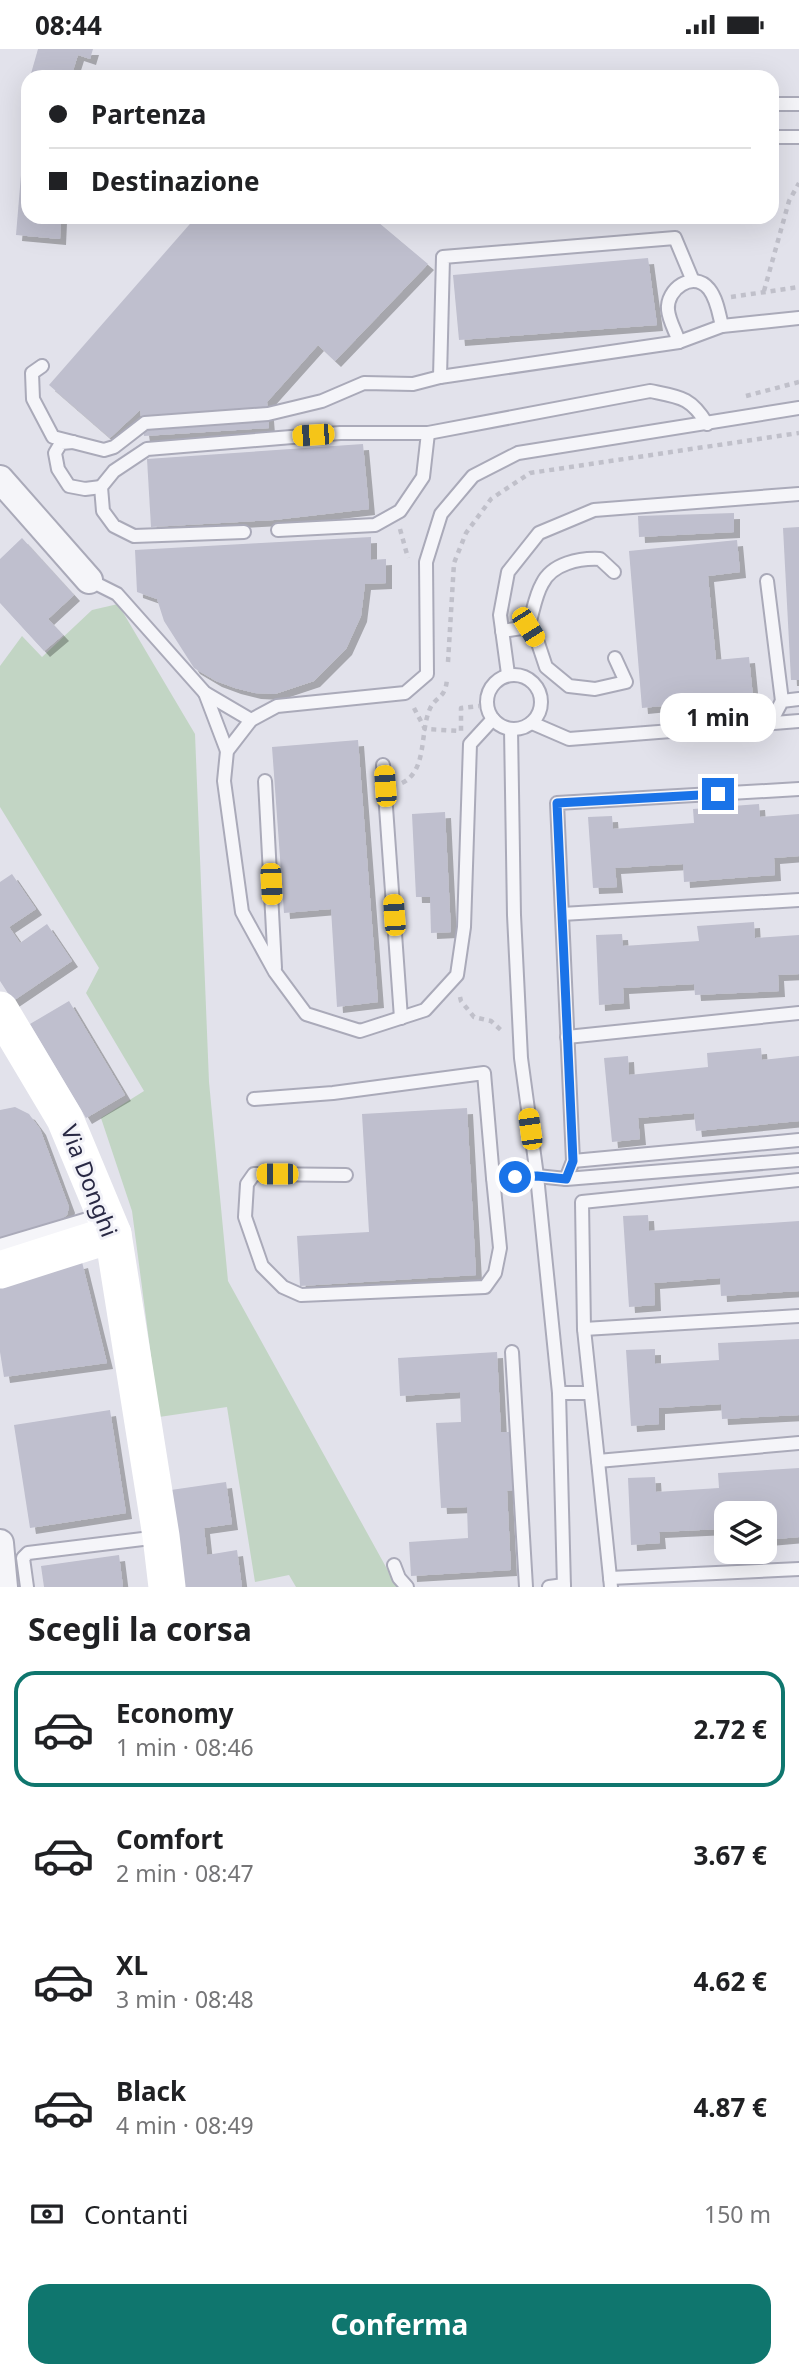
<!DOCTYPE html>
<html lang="it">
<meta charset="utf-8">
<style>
body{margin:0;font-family:"Noto Sans",sans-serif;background:#f6f6f6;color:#202124;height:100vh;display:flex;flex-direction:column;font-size:26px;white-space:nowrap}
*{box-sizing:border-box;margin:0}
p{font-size:23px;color:#757577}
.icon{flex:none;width:38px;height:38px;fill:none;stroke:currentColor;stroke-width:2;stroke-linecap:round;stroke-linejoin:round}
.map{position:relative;height:1538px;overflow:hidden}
.drawer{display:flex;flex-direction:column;background:#fff;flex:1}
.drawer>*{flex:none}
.hud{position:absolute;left:21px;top:21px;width:758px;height:154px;border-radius:21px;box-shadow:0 7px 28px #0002;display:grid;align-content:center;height:154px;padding:0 28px;background:#fff}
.tools{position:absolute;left:714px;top:1452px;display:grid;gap:14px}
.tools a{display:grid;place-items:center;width:63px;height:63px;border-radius:14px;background:#fff;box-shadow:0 7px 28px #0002;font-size:35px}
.end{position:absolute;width:32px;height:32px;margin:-16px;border:9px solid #1a73e8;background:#fff;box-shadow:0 0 0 4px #fff}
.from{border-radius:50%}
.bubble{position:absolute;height:49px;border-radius:21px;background:#fff;box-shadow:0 7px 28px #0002;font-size:23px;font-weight:700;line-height:49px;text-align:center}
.car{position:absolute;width:21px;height:42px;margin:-21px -10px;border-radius:9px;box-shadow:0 0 5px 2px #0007;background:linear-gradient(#f5c518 24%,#345 0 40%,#f5c518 0 76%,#345 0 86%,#f5c518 0)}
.hud b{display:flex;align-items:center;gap:24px;height:66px;font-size:26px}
.hud b+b{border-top:2px solid #e0e0e0}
.hud i{width:18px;height:18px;background:#202124}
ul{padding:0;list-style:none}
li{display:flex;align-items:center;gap:21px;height:116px;margin:0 14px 10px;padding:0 14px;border:4px solid transparent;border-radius:21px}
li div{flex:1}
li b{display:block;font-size:26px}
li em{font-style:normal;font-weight:700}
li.selected{border-color:#0f766e}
li>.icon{width:63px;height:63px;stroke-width:1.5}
h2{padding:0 28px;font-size:32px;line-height:84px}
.pay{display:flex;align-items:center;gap:18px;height:77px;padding:0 28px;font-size:26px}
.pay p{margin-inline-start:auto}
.button{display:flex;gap:14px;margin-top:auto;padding:14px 28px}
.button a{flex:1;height:80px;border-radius:21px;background:#0f766e;color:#fff;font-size:28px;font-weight:700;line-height:80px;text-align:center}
.status{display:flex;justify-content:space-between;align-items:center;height:49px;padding:0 35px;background:#fff;direction:ltr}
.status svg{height:19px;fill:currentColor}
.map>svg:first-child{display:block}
.green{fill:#c2d5c4}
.building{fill:#bfbfce;filter:url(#shadow)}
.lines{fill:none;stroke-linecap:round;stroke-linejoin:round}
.lane-casing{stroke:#aaaab9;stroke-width:16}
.street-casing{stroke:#aaaab9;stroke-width:30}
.path{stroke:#c0c0ca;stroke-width:4.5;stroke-dasharray:5 5;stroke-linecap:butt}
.lane{stroke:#f5f5f9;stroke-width:12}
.street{stroke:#f5f5f9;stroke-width:26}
.secondary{stroke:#fff;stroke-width:37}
.route{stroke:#1a73e8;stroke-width:9}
.labels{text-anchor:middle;stroke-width:6;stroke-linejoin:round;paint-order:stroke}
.street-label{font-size:23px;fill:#292944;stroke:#f2f2f8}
</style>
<div class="status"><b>08:44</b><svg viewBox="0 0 49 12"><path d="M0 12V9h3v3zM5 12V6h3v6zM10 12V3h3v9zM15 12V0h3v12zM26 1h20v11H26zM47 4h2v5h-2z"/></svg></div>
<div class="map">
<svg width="799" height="1538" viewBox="0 0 799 1538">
<defs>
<filter id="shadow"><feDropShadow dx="6" dy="6" stdDeviation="0" flood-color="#0004"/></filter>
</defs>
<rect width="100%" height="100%" fill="#e2e2eb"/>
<!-- green -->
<path class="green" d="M 118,555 L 195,685 L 209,1033 L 228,1232 L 397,1538 L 296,1538 L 289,1526 L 255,1533 L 227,1358 L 159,1368 L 132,1162 L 101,1069 L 144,1042 L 86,944 L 99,919 L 0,758 L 0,617 L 22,587 L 42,608 L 92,561 Z"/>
<!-- building -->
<g class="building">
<path d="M 38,0 L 93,0 L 90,10 L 78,6 L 71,28 L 30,28 Z"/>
<path d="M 21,126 L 28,127 L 28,168 L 61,168 L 60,190 L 16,186 Z"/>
<path d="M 196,168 L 372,168 L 428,215 L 335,312 L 318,296 L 267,353 L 269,379 L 144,387 L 140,361 L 110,389 L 49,336 Z"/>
<path d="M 648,209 L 657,276 L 459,291 L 453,226 Z"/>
<path d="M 363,395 L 369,460 L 274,471 L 151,478 L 147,410 Z"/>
<path d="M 734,464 L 734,483 L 639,488 L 638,467 Z"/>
<path d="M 799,478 L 799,631 L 791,631 L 783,479 Z"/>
<path d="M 371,488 L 371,511 L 386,510 L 386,534 L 365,535 L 361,567 L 346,600 L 314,632 L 275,645 L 255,644 L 235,639 L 216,632 L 194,619 L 164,572 L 157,550 L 137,543 L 135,501 Z"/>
<path d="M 22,489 L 74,546 L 48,570 L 63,586 L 44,602 L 0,554 L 0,510 Z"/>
<path d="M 737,491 L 740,523 L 708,527 L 716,611 L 749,608 L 753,648 L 642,659 L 629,502 Z"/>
<path d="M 358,691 L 378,953 L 337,958 L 331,860 L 284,864 L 272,698 Z"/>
<path d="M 759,755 L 760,768 L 799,765 L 799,807 L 774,809 L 775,826 L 684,833 L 683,815 L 615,819 L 617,838 L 593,839 L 588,768 L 612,767 L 613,780 L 694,774 L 693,760 Z"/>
<path d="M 445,763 L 451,883 L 431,884 L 430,848 L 416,848 L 412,765 Z"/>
<path d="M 12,825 L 36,860 L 9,878 L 20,894 L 47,875 L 72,912 L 13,952 L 0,932 L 0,833 Z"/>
<path d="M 754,873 L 755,889 L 799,886 L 799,925 L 778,926 L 779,942 L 695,946 L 694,935 L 623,939 L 624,954 L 599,956 L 596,886 L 622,885 L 623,897 L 699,892 L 697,877 Z"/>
<path d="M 69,952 L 125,1046 L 86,1069 L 30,975 Z"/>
<path d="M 761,999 L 762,1011 L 799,1007 L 799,1072 L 696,1082 L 694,1064 L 638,1069 L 640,1090 L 612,1093 L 604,1009 L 628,1007 L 629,1026 L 708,1018 L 707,1004 Z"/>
<path d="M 15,1058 L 29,1065 L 40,1080 L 69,1158 L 67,1166 L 53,1176 L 0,1190 L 0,1061 Z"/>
<path d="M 467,1059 L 476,1226 L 300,1237 L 297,1187 L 369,1183 L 362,1065 Z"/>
<path d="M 648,1166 L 649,1182 L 799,1172 L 799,1242 L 721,1247 L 720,1229 L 654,1234 L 655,1256 L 629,1258 L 623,1167 Z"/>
<path d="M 82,1213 L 107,1314 L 4,1328 L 0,1303 L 0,1236 Z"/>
<path d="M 799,1290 L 799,1366 L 722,1370 L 721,1355 L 659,1359 L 659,1375 L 631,1377 L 626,1301 L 655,1300 L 655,1315 L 719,1311 L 718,1294 Z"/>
<path d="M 497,1303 L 501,1383 L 510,1383 L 513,1441 L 507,1442 L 511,1521 L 411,1527 L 409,1493 L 468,1489 L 467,1458 L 441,1459 L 436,1374 L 461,1373 L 460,1343 L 400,1347 L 398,1309 Z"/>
<path d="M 110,1361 L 126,1464 L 30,1479 L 14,1376 Z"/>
<path d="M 799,1419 L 799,1488 L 765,1491 L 765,1465 L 726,1465 L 726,1493 L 722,1493 L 721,1480 L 659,1483 L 660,1494 L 631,1496 L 628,1429 L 655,1428 L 656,1443 L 719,1439 L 718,1424 Z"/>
<path d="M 226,1433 L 232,1475 L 204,1479 L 207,1506 L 237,1501 L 242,1538 L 177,1538 L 164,1442 Z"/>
<path d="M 119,1506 L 123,1538 L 44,1538 L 41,1517 Z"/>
</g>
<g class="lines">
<!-- lane casing -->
<g class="lane-casing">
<g id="lane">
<path d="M 772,55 L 799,55"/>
<path d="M 772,88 L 799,88"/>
<path d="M 679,293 C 676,283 669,272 668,261 C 666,240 693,221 709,240 C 717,250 719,265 722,277"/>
<path d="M 42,317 L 32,324 L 33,350 L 53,388 L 104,401 L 114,398 L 145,374 L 268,365 L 322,352 L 364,334 L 413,335 L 440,328 L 679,293 L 722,277 L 799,269"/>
<path d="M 440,328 L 443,208 L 675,189 L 693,232"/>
<path d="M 428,384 L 650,342 C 680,348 691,348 707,375"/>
<path d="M 73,393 L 61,394 L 55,404 L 58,420 L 69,437 L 85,440 L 101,438"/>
<path d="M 244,483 L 134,487 L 114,477 L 103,462 L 101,438 L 114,422 L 147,400 L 340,384 L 428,384 L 423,428 L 400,462 L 375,476 L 278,481"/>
<path d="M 89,531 L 117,545 L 205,644 L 251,671"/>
<path d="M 767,532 L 782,652"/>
<path d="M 528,578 C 533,564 535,547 542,535 C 552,514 580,509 600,510 L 614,523"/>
<path d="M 502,582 L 528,578 L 538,594 L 546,618 L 569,637 L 595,640 L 626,633 L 615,609"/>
<path d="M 508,625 L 500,566 L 508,523 L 539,484 L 594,461 L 799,445"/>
<circle cx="514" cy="653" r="27"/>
<path d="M 205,644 L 227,702"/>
<path d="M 493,670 L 470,695 L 464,878 L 457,926 L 425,961 L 360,982 L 306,965 L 275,923 L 242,863 L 224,732 L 227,702 L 251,671 L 277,657 L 405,644 L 427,625 L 426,513 L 441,465 L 473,427 L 518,404 L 799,359"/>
<path d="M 771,673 L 782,652 L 799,650"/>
<path d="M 532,674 L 569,690 L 799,672"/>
<path d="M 511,680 L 514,866 L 521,1009 L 537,1127 L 559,1344 L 564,1538"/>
<path d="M 383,716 L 401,969"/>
<path d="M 265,732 L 275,919"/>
<path d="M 562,865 L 799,851"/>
<path d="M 567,988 L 799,964"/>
<path d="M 254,1050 L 333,1044 L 484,1024 L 493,1129 L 537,1127 L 566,1130 L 799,1111"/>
<path d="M 573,1112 L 799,1091"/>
<path d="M 346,1126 L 254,1125 L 247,1135 L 245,1168 L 262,1217 L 283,1238 L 301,1246 L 485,1238 L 495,1224 L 500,1199 L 493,1129"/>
<path d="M 566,1130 L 573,1112 L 557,754 L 799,740"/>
<path d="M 799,1131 L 582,1153 L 584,1280 L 598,1412 L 799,1394"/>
<path d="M 0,1196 L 101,1166"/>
<path d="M 584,1280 L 799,1267"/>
<path d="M 512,1303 L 526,1538"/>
<path d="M 559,1344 L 590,1344"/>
<path d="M 598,1412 L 611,1538"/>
<path d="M 394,1516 L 399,1529 L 407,1538"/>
<path d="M 610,1529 L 799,1520"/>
<path d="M 27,1538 L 23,1509 L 28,1504 L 159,1488"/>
<path d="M 549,1538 L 564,1536"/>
</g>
</g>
<!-- street casing -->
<g class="street-casing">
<g id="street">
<path d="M 0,430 L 89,531"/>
<path d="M 0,1494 L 4,1538"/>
</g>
</g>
<!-- path -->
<g class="path">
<path d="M 764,242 L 789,152 L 799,134"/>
<path d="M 731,248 L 799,238"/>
<path d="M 746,347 L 799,333"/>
<path d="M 400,480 L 408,509"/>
<path d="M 448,613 L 454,514 L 466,484 L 491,450 L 530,424 L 799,384"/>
<path d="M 414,659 L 425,680 L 461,682 L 461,659 L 479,657"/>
<path d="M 402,734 C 427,722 420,685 429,662 C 435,646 446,651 447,629"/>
<path d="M 460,948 L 461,952 L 474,968 L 491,972 L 502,982"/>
</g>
<!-- lane -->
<use href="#lane" class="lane"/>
<!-- street -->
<use href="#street" class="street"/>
<!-- secondary -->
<g class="secondary">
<path d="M 0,961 L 65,1070 L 113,1185 L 161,1487 L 167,1538"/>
<path d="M 0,1221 L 113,1185"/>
</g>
</g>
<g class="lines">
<!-- route -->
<path class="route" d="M 515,1128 L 537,1127 L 566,1130 L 573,1112 L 557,754 L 718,745"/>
</g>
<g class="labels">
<!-- street labels -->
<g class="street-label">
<text transform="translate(89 1132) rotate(69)" y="8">Via Donghi</text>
</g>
</g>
</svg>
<div class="tools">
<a><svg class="icon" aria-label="layers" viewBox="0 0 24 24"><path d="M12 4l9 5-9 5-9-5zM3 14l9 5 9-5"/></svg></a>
</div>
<i class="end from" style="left:515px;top:1128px"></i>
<i class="end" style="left:718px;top:745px"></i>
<div class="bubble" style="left:660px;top:644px;width:116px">1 min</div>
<i class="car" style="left:313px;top:386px;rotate:266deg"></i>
<i class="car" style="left:528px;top:578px;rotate:148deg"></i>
<i class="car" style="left:385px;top:737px;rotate:356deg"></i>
<i class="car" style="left:271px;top:835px;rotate:177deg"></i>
<i class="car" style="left:394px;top:866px;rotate:356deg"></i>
<i class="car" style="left:530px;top:1080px;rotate:352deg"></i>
<i class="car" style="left:277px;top:1125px;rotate:270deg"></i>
<div class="hud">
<b><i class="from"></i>Partenza</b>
<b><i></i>Destinazione</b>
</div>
</div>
<section class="drawer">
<h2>Scegli la corsa</h2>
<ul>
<li class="selected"><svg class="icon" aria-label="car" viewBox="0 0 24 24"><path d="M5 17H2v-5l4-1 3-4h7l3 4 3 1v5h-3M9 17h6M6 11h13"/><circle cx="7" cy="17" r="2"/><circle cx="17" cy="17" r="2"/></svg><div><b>Economy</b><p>1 min · 08:46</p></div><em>2.72 €</em></li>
<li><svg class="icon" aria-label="car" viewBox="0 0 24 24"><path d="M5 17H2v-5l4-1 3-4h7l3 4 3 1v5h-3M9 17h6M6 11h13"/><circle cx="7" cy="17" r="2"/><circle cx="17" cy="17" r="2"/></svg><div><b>Comfort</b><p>2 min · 08:47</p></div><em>3.67 €</em></li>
<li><svg class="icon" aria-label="car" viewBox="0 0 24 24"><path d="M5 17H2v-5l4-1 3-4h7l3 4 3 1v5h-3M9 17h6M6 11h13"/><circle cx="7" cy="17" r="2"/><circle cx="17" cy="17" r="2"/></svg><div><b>XL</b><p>3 min · 08:48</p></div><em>4.62 €</em></li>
<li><svg class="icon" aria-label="car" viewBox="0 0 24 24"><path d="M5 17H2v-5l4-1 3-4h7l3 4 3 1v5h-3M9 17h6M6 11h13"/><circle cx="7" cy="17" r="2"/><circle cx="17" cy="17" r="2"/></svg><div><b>Black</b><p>4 min · 08:49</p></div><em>4.87 €</em></li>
</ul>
<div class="pay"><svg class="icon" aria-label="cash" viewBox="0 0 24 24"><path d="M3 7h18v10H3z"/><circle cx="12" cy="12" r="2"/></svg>Contanti<p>150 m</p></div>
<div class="button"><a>Conferma</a></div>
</section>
